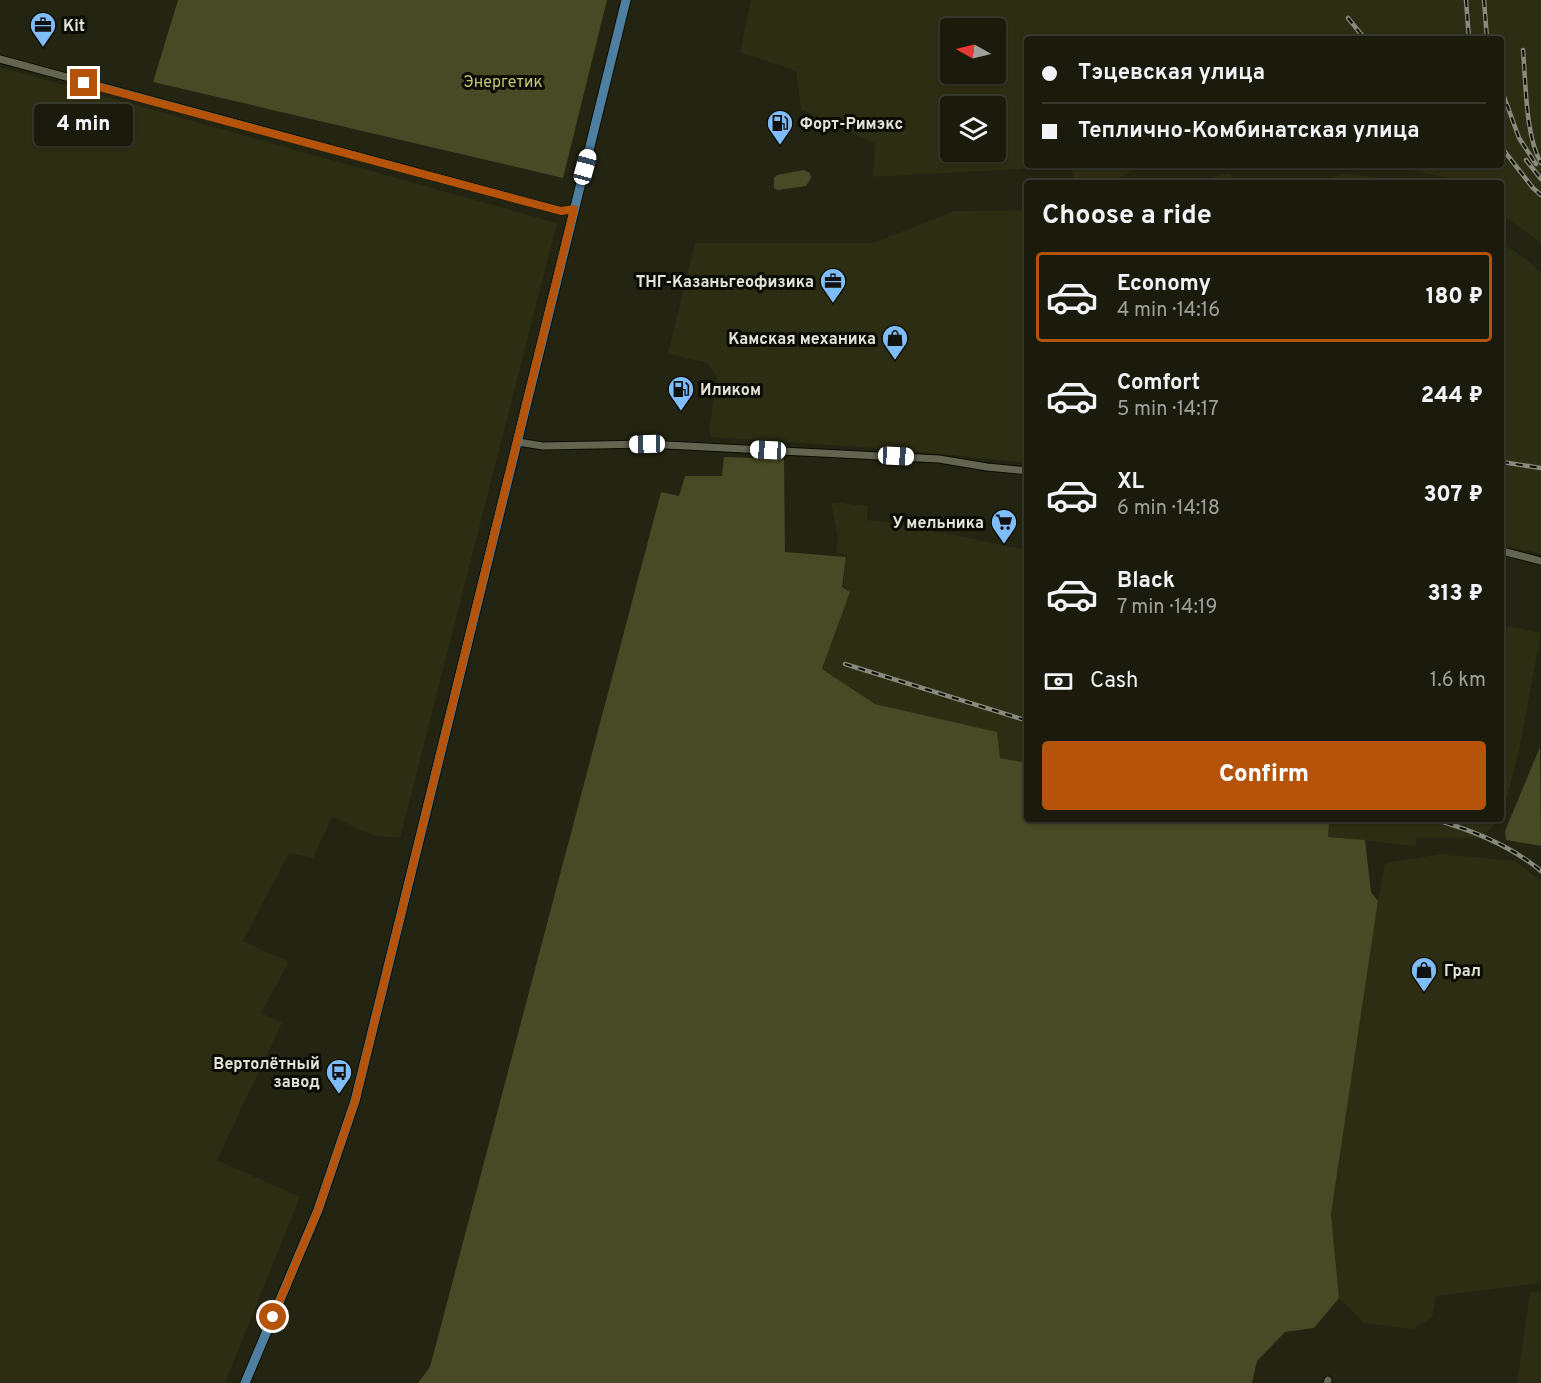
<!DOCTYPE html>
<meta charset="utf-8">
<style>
body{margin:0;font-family:Overpass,sans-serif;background:#27281b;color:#f1f3f6;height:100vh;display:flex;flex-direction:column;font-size:22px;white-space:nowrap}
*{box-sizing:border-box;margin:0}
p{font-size:20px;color:#9fa19d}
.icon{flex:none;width:33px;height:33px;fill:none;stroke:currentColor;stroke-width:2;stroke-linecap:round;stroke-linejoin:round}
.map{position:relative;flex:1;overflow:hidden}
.details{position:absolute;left:1024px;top:180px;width:480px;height:642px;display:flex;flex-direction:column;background:#1a1b0d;border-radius:6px;box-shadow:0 2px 4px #0004,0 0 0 2px #38392e}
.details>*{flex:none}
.guide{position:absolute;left:1024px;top:36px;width:480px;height:132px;border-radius:6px;box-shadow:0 2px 4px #0004,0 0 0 2px #38392e;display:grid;align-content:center;height:132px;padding:0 18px;background:#1a1b0d}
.needle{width:39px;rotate:278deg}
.tools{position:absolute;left:940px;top:18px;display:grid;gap:12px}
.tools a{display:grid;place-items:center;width:66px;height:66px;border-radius:6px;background:#1a1b0d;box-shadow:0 2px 4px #0004,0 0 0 2px #38392e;font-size:30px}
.end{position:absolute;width:27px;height:27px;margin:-14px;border:8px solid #b45309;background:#fff;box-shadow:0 0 0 3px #fff}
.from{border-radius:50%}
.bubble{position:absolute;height:42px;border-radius:6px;background:#1a1b0d;box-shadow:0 2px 4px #0004,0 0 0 2px #38392e;font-size:20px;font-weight:800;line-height:42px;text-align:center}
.car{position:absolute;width:18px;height:36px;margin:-18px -9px;border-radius:8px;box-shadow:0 0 4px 2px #0007;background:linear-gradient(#fff 24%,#345 0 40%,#fff 0 76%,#345 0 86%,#fff 0)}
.guide b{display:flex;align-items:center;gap:21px;height:57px;font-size:22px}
.guide b+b{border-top:2px solid #38392e}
.guide i{width:15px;height:15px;background:#f1f3f6}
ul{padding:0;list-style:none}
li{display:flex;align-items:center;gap:18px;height:90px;margin:0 12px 9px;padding:0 6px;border:3px solid transparent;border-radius:6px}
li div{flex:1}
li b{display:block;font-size:22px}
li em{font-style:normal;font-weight:800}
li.on{border-color:#b45309}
li>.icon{width:54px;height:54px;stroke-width:1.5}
h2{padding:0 18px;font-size:27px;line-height:72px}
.pay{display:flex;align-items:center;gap:15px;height:66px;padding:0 18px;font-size:22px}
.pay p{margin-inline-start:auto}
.primary-button{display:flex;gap:12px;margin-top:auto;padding:12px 18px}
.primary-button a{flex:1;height:69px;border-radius:6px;background:#b45309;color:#fff;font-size:24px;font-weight:800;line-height:69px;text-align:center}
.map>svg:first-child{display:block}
.built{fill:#2c2d13;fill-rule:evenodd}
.green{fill:#484925}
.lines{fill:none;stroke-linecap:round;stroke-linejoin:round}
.minor-casing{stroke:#0d0d00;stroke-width:9}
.major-casing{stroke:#0d0d00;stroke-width:11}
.minor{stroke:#646551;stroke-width:7}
.major{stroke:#4e7ea0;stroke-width:9}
.rail-casing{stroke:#898a7b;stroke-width:4.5}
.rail{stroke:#0c0c05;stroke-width:2;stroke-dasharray:7;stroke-linecap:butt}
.route{stroke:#b45309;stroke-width:8}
.labels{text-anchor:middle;stroke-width:6;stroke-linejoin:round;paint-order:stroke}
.poi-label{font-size:16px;font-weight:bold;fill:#e3e4d8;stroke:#0c0c05;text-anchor:start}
.park-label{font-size:16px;fill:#c4c672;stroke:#0c0c05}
</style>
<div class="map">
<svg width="1541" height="1383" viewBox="0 0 1541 1383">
<rect width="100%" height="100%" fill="#232411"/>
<!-- built -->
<g class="built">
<path d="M 751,0 L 1541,0 L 1541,243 L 1502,215 L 1502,183 L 1455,183 L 1445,177 L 1385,165 L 1502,165 L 1502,39 L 1028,39 L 1028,165 L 1144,165 L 1109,183 L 1074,183 L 1072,166 L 873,177 L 875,144 L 801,109 L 796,71 L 740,52 ZM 996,28 L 996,74 L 951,74 L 951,28 ZM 996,106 L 996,152 L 951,152 L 951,106 Z"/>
<path d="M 0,67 L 557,223 L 400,838 L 372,835 L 332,817 L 313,858 L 289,853 L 243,941 L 289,962 L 261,1013 L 282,1023 L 217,1160 L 300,1197 L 225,1383 L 0,1383 Z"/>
<path d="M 1230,173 L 1236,183 L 1189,183 Z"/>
<path d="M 1342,174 L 1436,183 L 1319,183 Z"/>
<path d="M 1027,210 L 1027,463 L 892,449 L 711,437 L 709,430 L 717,377 L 707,363 L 668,354 L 695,243 L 872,243 L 955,211 Z"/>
<path d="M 1502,243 L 1526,259 L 1541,273 L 1541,554 L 1502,545 Z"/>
<path d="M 831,502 L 868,506 L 867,520 L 900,524 L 1027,550 L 1027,763 L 1000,758 L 996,732 L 875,704 L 822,669 L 850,592 L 843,586 L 847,555 L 836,553 L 838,539 Z"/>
<path d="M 1507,626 L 1541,633 L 1519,751 L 1502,816 L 1502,656 Z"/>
<path d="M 1309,819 L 1500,819 L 1480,839 L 1417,838 L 1416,846 L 1327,837 L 1329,823 Z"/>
<path d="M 1441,854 L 1515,861 L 1541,881 L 1541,1283 L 1436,1296 L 1432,1318 L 1412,1329 L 1363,1323 L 1339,1298 L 1331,1214 L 1378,901 L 1385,863 Z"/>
<path d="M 1541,1291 L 1541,1383 L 1517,1383 L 1530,1292 Z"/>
</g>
<!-- green -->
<g class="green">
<path d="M 178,0 L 607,0 L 563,178 L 153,82 Z"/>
<path d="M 804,170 L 810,173 L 811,178 L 806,186 L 778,190 L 774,188 L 774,178 L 777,175 Z"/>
<path d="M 724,457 L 784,459 L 785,552 L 846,557 L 842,587 L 850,592 L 822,669 L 875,704 L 997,732 L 1000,758 L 1027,763 L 1028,819 L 1309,819 L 1329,823 L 1328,837 L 1365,840 L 1371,892 L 1378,901 L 1331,1214 L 1339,1298 L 1314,1328 L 1285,1332 L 1257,1361 L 1252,1383 L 418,1383 L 430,1367 L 661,492 L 679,496 L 685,476 L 722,476 Z"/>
<path d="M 1540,747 L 1541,846 L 1506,840 L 1505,831 Z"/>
</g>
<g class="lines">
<!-- minor casing -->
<g class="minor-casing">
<g id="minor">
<path d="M 0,59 L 561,211 L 574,209"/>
<path d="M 518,442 L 543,446 L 647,444 L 939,459 L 987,467 L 1028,471"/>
<path d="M 1502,551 L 1541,561"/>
<path d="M 1327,1383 L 1328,1380"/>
</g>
</g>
<!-- major casing -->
<g class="major-casing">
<path id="major" d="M 245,1383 L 318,1210 L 355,1101 L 626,0"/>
</g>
<!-- minor -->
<use href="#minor" class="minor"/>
<!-- major -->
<use href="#major" class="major"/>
<!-- rail casing -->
<g class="rail-casing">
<g id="rail">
<path d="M 1466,0 L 1469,39"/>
<path d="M 1484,0 L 1487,39"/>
<path d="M 1348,18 L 1365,39"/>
<path d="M 1523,50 C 1526,82 1525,135 1541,163"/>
<path d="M 1502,91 L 1519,138 L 1536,164"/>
<path d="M 1502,148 L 1533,188 L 1541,195"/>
<path d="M 1526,160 L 1541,179"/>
<path d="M 1502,462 L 1541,468"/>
<path d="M 845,664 L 1028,721"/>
<path d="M 1433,819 C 1472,830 1510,845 1541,871"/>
</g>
</g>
<!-- rail -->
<use href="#rail" class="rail"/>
</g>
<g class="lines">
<!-- route -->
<path class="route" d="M 84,83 L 561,211 L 574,209 L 355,1101 L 318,1210 L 273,1317"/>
</g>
<!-- icons -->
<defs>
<g id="office-pin" transform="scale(1.35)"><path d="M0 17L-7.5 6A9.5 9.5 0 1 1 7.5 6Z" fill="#7ebdf9" stroke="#0c0c05"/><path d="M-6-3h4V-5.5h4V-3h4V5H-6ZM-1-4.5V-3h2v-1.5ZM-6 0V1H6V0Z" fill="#111"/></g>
<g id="fuel-pin" transform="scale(1.35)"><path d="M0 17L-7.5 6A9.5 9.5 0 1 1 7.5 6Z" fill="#7ebdf9" stroke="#0c0c05"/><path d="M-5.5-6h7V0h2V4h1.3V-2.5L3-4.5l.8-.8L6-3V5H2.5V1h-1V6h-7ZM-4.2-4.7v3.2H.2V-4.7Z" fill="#111"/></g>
<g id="shop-pin" transform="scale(1.35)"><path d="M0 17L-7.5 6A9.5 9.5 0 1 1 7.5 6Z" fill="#7ebdf9" stroke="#0c0c05"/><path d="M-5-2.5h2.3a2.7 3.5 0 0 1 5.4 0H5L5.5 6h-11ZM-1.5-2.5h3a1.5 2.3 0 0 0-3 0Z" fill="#111"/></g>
<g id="supermarket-pin" transform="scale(1.35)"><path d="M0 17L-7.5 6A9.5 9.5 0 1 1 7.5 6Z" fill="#7ebdf9" stroke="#0c0c05"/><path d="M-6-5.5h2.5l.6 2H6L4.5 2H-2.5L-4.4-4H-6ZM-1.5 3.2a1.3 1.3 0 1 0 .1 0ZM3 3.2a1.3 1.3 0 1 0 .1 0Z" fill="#111"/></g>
<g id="bus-pin" transform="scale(1.35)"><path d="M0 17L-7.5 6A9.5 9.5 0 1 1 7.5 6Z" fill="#7ebdf9" stroke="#0c0c05"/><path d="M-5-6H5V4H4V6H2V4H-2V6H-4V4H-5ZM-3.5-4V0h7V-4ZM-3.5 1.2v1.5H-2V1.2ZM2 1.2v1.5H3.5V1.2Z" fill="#111"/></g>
</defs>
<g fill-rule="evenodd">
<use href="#office-pin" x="43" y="25"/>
<use href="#fuel-pin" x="780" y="123"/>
<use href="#office-pin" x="833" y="281"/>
<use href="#shop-pin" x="895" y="338"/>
<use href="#fuel-pin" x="681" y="389"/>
<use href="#supermarket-pin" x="1004" y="522"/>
<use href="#shop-pin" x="1424" y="970"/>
<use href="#bus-pin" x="339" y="1072"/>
</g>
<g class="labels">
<!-- poi labels -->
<g class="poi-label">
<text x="63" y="31">Kit</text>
<text x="800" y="129">Форт-Римэкс</text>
<text x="814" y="287" text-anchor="end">ТНГ-Казаньгеофизика</text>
<text x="876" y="344" text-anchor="end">Камская механика</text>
<text x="700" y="395">Иликом</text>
<text x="984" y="528" text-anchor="end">У мельника</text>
<text x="1444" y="976">Грал</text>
<text x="320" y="1069" text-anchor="end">Вертолётный<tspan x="320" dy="18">завод</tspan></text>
</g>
<!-- park labels -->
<g class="park-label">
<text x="503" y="87">Энергетик</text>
</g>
</g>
</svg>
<div class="tools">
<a><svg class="needle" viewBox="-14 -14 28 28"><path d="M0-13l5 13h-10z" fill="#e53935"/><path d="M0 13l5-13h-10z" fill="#9fa19d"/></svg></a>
<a><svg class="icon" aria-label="layers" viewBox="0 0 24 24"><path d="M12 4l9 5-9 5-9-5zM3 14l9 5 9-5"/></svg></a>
</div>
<i class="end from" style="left:273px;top:1317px"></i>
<i class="end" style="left:84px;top:83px"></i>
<div class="bubble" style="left:34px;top:104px;width:99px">4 min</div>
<i class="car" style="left:585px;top:167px;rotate:15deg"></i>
<i class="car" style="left:647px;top:444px;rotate:269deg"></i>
<i class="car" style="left:768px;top:450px;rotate:273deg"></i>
<i class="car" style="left:896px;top:456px;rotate:93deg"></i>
<div class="guide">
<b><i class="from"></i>Тэцевская улица</b>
<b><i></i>Теплично-Комбинатская улица</b>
</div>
<section class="details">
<h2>Choose a ride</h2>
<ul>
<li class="on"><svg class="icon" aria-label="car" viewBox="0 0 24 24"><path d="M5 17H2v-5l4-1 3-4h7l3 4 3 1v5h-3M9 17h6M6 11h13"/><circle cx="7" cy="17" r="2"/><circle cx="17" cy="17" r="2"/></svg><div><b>Economy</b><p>4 min · 14:16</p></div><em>180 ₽</em></li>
<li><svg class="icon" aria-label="car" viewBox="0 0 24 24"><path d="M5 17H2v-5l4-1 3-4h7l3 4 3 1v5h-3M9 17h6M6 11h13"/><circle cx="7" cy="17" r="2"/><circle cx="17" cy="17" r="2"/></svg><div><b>Comfort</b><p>5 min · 14:17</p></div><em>244 ₽</em></li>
<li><svg class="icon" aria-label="car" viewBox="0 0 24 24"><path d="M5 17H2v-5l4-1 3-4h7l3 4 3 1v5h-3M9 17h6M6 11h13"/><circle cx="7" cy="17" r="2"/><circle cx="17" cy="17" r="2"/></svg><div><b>XL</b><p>6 min · 14:18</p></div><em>307 ₽</em></li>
<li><svg class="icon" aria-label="car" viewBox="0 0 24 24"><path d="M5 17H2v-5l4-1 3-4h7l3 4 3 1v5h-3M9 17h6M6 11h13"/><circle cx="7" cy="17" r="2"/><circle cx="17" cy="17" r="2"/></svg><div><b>Black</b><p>7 min · 14:19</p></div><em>313 ₽</em></li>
</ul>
<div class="pay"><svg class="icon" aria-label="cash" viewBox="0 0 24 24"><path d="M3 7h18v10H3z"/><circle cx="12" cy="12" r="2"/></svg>Cash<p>1.6 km</p></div>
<div class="primary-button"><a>Confirm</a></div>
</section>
</div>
